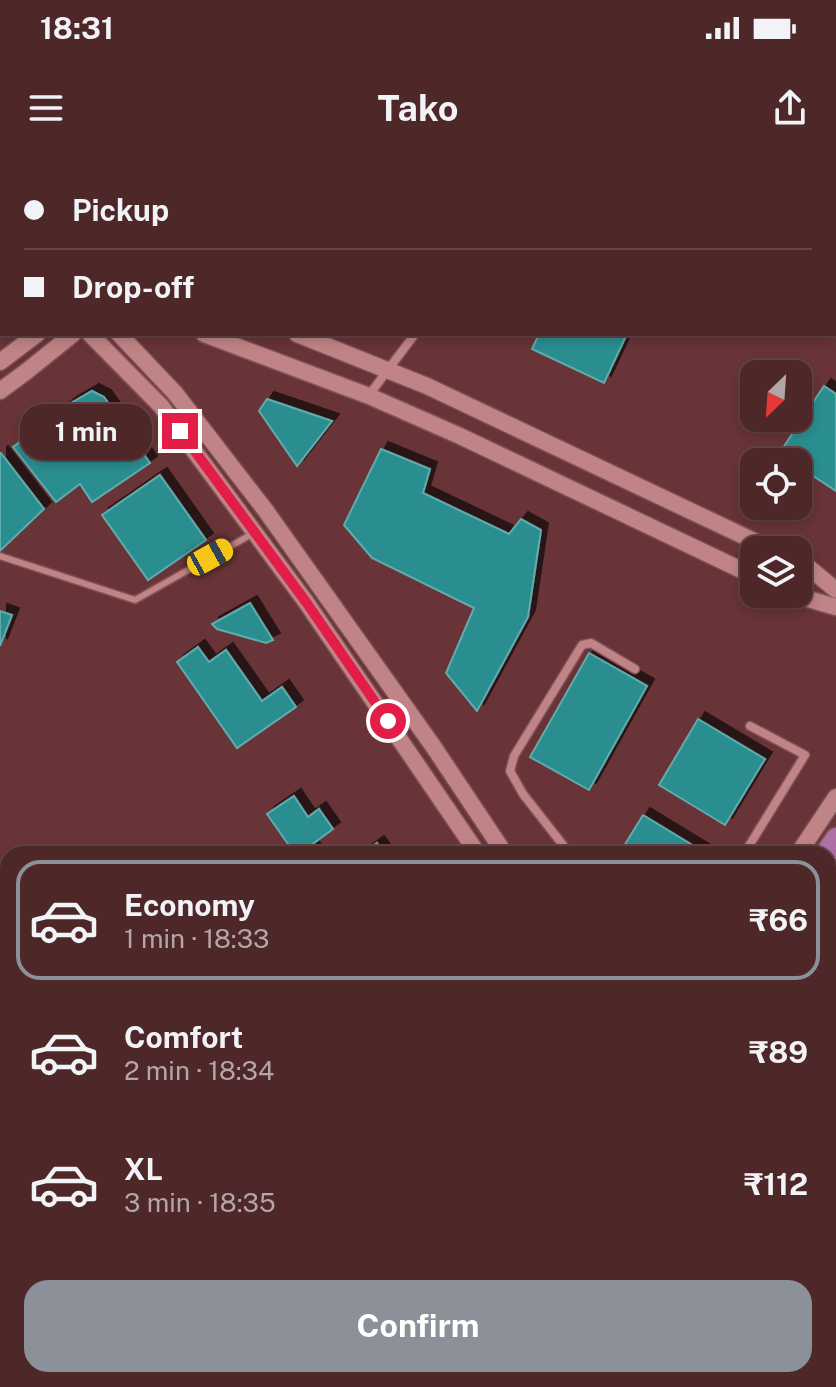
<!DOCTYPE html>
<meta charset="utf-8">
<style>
body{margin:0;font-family:"Public Sans",sans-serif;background:#583335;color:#f1f3f6;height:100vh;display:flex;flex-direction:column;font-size:30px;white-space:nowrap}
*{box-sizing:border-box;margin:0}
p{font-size:26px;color:#b3a5a8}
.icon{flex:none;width:44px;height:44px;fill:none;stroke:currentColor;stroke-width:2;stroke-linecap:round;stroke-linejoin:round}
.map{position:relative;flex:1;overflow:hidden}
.drawer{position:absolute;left:0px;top:686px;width:836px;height:542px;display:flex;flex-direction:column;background:#4e2729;border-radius:24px 24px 0 0;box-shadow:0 4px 12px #0003,0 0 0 2px #654446}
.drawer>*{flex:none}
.hud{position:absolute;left:0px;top:0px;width:836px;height:176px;box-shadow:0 4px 12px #0003,0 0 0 2px #654446;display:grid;align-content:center;height:176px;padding:0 24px;background:#4e2729}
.needle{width:52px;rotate:205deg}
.controls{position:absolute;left:740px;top:200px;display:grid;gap:16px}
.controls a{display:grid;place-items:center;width:72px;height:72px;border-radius:16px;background:#4e2729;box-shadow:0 4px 12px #0003,0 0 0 2px #654446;font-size:40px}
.end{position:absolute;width:36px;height:36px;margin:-18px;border:10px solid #e11d48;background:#fff;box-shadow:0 0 0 4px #fff}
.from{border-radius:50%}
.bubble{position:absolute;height:56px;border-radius:24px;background:#4e2729;box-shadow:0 4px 12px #0003,0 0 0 2px #654446;font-size:26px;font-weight:700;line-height:56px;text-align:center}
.car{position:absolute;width:24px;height:48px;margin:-24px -12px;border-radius:10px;box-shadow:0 0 6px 2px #0007;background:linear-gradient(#f5c518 24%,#345 0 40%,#f5c518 0 76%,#345 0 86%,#f5c518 0)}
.hud b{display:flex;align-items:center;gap:28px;height:76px;font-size:30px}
.hud b+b{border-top:2px solid #654446}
.hud i{width:20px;height:20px;background:#f1f3f6}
ul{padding:14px 0 0;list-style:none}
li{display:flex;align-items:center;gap:24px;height:120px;margin:0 16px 12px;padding:0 8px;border:4px solid transparent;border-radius:24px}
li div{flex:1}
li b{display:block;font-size:30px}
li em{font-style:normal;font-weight:700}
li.current{border-color:#8c9099}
li>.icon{width:72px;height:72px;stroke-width:1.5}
.action{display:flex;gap:16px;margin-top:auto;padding:16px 24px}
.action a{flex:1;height:92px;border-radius:24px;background:#8c9099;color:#fff;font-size:32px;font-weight:700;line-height:92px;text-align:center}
.status{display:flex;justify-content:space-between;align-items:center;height:56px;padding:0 40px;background:#4e2729;direction:ltr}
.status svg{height:22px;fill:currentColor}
header{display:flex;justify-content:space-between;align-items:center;height:104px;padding:0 24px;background:#4e2729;font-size:36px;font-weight:700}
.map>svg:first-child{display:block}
.building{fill:#2b8e90;stroke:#60abac;stroke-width:2;filter:url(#shadow)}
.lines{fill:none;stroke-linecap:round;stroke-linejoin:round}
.lane-casing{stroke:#7d5155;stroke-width:9}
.street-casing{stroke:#7d5155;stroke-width:11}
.secondary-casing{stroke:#7d5155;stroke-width:19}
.primary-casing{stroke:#7d5155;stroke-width:23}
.lane{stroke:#c08486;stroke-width:6}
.street{stroke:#c08486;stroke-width:8}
.secondary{stroke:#c08486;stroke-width:16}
.primary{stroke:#b070a6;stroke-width:20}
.route{stroke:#e11d48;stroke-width:10}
</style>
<div class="status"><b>18:31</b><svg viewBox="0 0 49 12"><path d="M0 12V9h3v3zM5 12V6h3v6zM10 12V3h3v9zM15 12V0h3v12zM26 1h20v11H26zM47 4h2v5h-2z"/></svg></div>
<header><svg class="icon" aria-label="menu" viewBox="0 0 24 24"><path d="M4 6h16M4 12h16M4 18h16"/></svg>Tako<svg class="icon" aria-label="share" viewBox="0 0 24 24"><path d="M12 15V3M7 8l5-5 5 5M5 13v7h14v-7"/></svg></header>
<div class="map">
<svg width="836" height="1227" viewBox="0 0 836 1227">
<defs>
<filter id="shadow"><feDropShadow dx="7" dy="-7" stdDeviation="0" flood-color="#0009"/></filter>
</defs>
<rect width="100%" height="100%" fill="#683437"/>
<!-- building -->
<g class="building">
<path d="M 355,0 L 442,0 L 441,2 L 354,2 Z"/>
<path d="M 539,174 L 627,174 L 604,223 L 532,189 Z"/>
<path d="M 824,226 L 836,234 L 836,331 L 798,306 L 798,302 L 792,302 L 779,294 Z"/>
<path d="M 92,231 L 104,237 L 150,303 L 92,342 L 80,324 L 56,342 L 13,287 L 71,243 Z"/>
<path d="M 267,239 L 332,261 L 297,306 L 259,251 Z"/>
<path d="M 381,289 L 430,309 L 423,333 L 509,374 L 521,359 L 541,370 L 528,457 L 477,551 L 446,513 L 474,448 L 372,398 L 344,365 Z"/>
<path d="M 1,293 L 44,349 L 0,391 L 0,294 Z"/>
<path d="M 160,315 L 206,380 L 148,420 L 102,355 Z"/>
<path d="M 250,443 L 273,480 L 266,483 L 217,469 L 212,464 Z"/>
<path d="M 0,451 L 12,455 L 0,486 Z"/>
<path d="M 198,487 L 209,502 L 226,490 L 262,541 L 282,527 L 296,547 L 237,588 L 177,502 Z"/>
<path d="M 589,493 L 647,526 L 589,630 L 530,597 Z"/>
<path d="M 698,559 L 765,599 L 725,665 L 659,625 Z"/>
<path d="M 294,636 L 308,657 L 319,649 L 333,669 L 310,686 L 316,694 L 295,694 L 267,654 Z"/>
<path d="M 643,655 L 707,694 L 619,694 Z"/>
<path d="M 377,683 L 385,694 L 362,694 Z"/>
<path d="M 836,702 L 836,735 L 828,747 L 828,715 Z"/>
<path d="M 8,933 L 8,1059 L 0,1046 L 0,1018 L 5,1015 L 0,1006 L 0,938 Z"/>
<path d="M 828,983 L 836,992 L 836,1027 L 828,1034 Z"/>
<path d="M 0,1097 L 8,1107 L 8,1121 L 0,1127 Z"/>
<path d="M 210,1220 L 238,1220 L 229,1227 L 215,1227 Z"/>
</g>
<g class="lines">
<!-- lane casing -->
<g class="lane-casing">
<g id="lane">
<path d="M 0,396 L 135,440 L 252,374"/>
<path d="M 828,712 L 836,700"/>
<path d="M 828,753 L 836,740"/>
<path d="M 353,1227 L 362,1220"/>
</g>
</g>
<!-- street casing -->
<g class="street-casing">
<g id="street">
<path d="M 544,2 L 546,0"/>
<path d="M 369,235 L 415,174"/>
<path d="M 570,694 L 523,634 L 510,611 L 514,596 L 582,485 L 591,483 L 635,509"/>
<path d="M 744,694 L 805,595 L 750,566"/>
<path d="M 478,1220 L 542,1227"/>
</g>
</g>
<!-- secondary casing -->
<g class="secondary-casing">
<g id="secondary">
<path d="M 0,78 L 2,79"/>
<path d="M 0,112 L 2,113"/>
<path d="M 90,174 L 161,246 L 306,442 L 478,694"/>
<path d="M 119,174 L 175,233 L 266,351 L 433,586 L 505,694"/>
<path d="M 204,174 L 369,236 L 460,276 L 754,416"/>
<path d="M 297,174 L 427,226 L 773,390"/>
<path d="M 0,202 L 37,174"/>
<path d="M 0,231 L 27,211 L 73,174"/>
<path d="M 798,402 L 808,407 L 836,430"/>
<path d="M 791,434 L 836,447"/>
<path d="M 798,694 L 836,637"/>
<path d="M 828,826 L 836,814"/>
<path d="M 828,1143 L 836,1155"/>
<path d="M 828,1182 L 836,1193"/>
<path d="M 269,1227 L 279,1220"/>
<path d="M 426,1227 L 435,1220"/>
</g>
</g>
<!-- primary casing -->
<g class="primary-casing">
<g id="primary">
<path d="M 825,694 L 836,678"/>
<path d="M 828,784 L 836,773"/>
<path d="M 316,1227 L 326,1220"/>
<path d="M 383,1227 L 392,1220"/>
</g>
</g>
<!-- lane -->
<use href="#lane" class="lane"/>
<!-- street -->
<use href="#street" class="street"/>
<!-- secondary -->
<use href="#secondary" class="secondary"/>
<!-- primary -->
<use href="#primary" class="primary"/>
</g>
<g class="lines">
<!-- route -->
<path class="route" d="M 180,271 L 306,442 L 388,561"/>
</g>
</svg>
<div class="controls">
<a><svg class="needle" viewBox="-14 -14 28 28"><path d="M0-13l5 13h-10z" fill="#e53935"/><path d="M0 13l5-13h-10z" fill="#b3a5a8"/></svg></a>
<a><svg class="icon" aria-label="locate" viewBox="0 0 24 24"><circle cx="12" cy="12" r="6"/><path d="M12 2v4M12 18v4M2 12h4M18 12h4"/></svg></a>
<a><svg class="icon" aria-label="layers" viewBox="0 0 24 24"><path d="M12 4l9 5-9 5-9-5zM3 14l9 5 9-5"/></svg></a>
</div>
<i class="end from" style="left:388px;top:561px"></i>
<i class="end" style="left:180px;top:271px"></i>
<div class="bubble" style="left:20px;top:244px;width:132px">1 min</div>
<i class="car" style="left:210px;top:397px;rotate:61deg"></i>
<div class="hud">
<b><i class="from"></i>Pickup</b>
<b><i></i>Drop-off</b>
</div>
<section class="drawer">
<ul>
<li class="current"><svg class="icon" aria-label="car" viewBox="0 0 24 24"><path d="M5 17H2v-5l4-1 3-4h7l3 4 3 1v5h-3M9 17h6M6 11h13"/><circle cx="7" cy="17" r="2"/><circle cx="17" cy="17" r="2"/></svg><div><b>Economy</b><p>1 min · 18:33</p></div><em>₹66</em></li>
<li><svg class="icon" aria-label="car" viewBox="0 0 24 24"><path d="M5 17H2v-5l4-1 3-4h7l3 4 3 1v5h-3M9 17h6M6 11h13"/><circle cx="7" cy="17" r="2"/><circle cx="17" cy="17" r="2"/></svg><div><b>Comfort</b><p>2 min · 18:34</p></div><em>₹89</em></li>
<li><svg class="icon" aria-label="car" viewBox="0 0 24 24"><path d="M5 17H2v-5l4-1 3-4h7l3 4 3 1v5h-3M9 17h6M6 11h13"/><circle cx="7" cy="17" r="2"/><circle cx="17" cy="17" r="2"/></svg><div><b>XL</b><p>3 min · 18:35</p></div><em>₹112</em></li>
</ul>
<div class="action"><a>Confirm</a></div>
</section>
</div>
